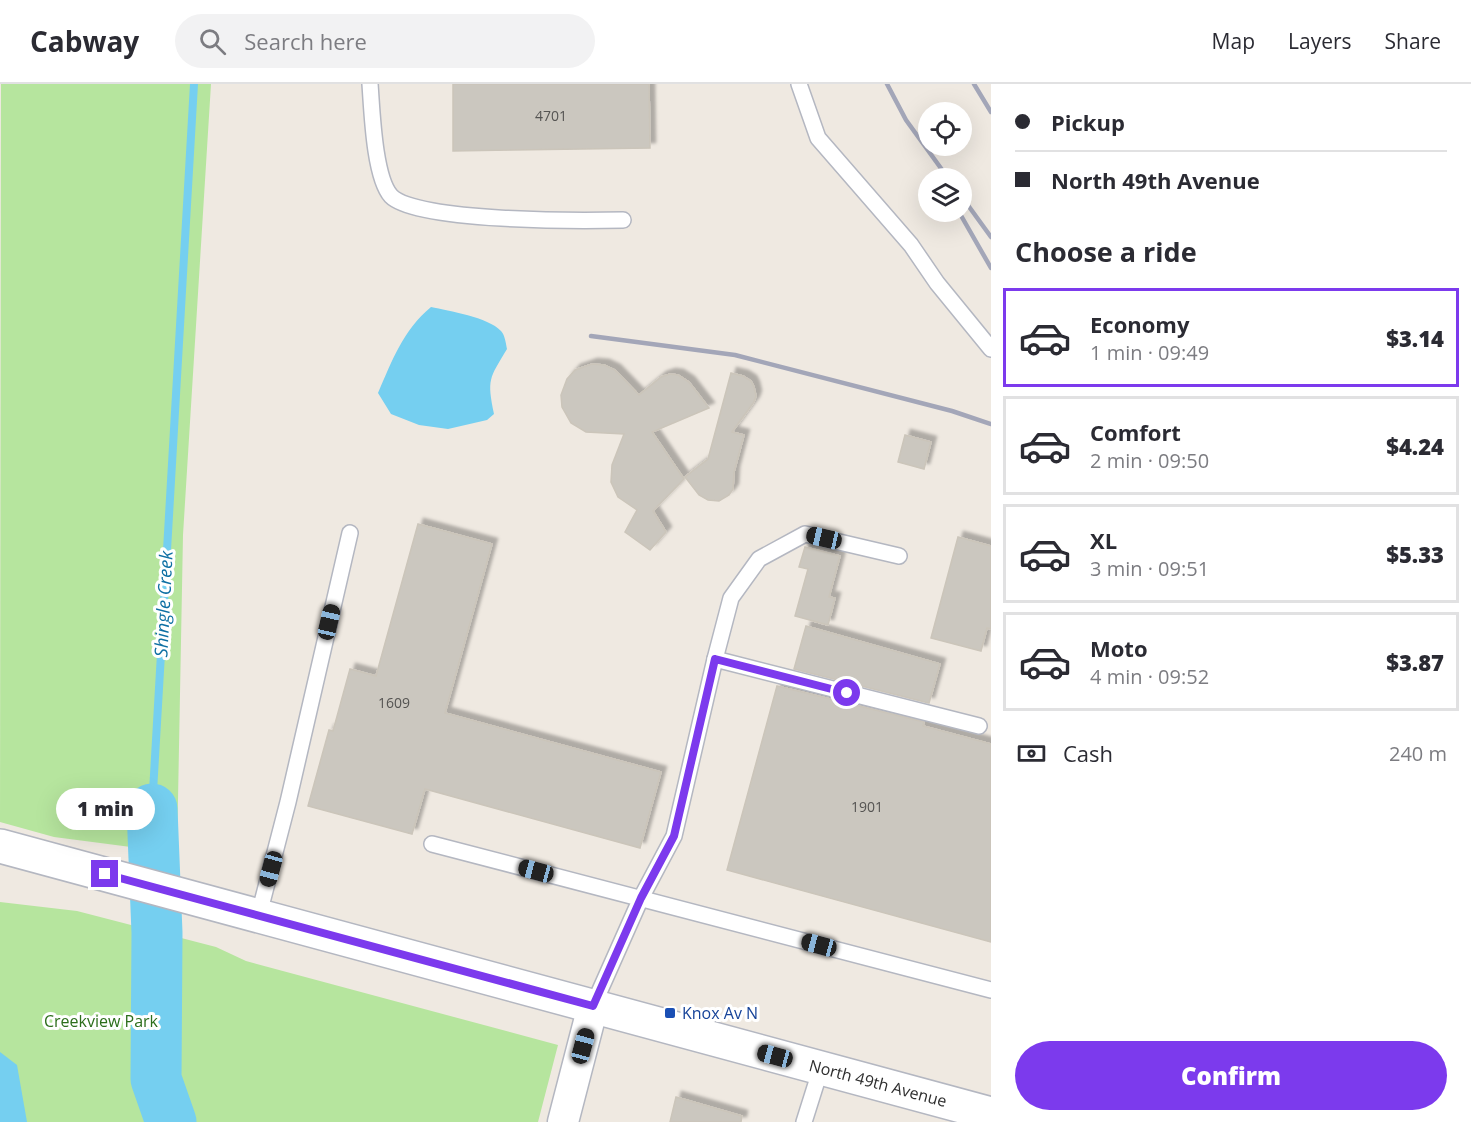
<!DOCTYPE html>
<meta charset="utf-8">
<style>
body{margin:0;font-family:"Open Sans",sans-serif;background:#f2f2f3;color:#2b2b33;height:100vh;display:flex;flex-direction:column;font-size:22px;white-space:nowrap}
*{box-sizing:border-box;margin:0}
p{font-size:20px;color:#7c7c81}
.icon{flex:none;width:33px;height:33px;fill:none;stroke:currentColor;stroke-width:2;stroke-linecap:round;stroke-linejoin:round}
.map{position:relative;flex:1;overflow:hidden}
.side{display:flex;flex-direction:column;background:#fff;width:480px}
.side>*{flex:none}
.guide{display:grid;align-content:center;height:132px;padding:0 24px;background:#fff}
.controls{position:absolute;left:918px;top:18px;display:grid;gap:12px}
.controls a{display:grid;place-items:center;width:54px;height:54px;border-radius:50%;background:#fff;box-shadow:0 6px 24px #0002;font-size:30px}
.end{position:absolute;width:27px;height:27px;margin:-14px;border:8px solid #7c3aed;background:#fff;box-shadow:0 0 0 3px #fff}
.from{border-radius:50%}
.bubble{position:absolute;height:42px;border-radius:21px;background:#fff;box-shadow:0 6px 24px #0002;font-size:20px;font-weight:800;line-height:42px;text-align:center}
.car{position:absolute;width:18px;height:36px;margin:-18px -9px;border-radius:8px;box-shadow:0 0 4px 2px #0007;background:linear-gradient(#222 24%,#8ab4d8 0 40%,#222 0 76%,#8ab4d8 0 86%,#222 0)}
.guide b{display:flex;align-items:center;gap:21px;height:57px;font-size:22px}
.guide b+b{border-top:2px solid #e1e1e2}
.guide i{width:15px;height:15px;background:#2b2b33}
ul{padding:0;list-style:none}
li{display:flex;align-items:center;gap:18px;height:99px;margin:0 12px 9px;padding:0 12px;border:3px solid #e1e1e2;border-radius:0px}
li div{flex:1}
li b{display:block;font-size:22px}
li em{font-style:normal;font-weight:800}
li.current{border-color:#7c3aed}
li>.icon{width:54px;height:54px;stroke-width:1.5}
h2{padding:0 24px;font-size:27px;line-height:72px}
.pay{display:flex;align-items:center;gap:15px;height:66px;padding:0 24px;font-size:22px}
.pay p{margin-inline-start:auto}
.action{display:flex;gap:12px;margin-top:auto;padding:12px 24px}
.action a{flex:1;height:69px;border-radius:36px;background:#7c3aed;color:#fff;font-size:24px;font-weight:800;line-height:69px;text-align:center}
header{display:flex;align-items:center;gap:36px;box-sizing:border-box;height:84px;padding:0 30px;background:#fff;border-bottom:2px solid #e1e1e2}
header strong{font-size:28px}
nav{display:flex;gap:33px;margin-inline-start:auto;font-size:21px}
.search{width:420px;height:54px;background:#f2f2f3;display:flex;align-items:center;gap:15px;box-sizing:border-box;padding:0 21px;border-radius:33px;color:#7c7c81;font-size:22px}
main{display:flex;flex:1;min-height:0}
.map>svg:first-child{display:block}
.green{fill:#b6e59e}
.water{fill:#75cff0}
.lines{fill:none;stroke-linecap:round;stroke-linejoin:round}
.stream{stroke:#75cff0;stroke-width:8}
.river{stroke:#75cff0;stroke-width:51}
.building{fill:#cbc7bf;stroke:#cbc5ba;stroke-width:1.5;filter:url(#shadow)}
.service-casing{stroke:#b4b7c1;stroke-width:18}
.minor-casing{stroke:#b4b7c1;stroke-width:33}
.tertiary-casing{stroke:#b4b7c1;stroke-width:36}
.service{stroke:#fff;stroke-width:15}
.minor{stroke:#fff;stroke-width:30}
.tertiary{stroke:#fff;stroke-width:33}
.rail{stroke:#a3a6b8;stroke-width:4.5}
.route{stroke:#7c3aed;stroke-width:8}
.transit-dot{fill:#1a4fb4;stroke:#fff;stroke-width:2}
.labels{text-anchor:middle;stroke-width:6;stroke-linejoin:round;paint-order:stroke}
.number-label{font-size:14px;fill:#555452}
.transit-label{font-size:16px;fill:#164399;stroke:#fff;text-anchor:start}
.park-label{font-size:16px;fill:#2c6e1b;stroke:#fff}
.street-label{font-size:16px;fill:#2e2e2e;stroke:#fff}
.water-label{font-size:18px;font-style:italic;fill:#0d6fa3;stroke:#fff}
</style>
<header>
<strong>Cabway</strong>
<div class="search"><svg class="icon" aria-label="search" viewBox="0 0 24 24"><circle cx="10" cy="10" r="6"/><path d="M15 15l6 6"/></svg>Search here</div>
<nav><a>Map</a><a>Layers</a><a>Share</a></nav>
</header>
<main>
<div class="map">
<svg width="991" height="1038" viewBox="0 0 991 1038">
<defs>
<filter id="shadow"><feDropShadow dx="5.5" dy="-5.5" stdDeviation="1.5" flood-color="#0004"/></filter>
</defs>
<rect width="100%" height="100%" fill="#efe9e1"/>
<!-- green -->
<g class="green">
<path d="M 1,0 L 211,0 L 183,451 L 177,769 L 54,753 L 0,738 Z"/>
<path d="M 0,818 L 77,827 L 216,863 L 246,877 L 558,961 L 538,1038 L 0,1038 Z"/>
</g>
<!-- water -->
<g class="water">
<path d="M 431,223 C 449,227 488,233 501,247 C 505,251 506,260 507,265 C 489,295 487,295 494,330 L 487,336 L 448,345 L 419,341 L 391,330 L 378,309 C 392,277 403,246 431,223 Z"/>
<path d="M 0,968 L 17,981 L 27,1038 L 0,1038 Z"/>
</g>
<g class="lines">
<!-- stream -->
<path class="stream" d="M 152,725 L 194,0"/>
<!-- river -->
<path class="river" d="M 152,725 L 157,849 L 156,995 L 171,1038"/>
</g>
<!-- building -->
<g class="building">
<path d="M 453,0 L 649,0 L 650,64 L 453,67 Z"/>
<path d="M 592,280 L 604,281 L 615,286 L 639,311 L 661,293 L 670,290 L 678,291 L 689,298 L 709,324 L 652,348 L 684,395 L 653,427 L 666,448 L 650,466 L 625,448 L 637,426 L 618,413 L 611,398 L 612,381 L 624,350 L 586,348 L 571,339 L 562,323 L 561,311 L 567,295 L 575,286 Z"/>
<path d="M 731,289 L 743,292 L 751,297 L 754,303 L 756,312 L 754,318 L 732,348 L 744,351 L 734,388 L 733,405 L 729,411 L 719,417 L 708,416 L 699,411 L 685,393 L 708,375 Z"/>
<path d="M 905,351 L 931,358 L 924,385 L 898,378 Z"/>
<path d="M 418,440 L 492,460 L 445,629 L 661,688 L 640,764 L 425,705 L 412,750 L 308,722 L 329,646 L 333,647 L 350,585 L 376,592 Z"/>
<path d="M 958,453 L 991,462 L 991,545 L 987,544 L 981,567 L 931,554 Z"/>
<path d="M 805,463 L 840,472 L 829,513 L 835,514 L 828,541 L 795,532 L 808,485 L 799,483 Z"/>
<path d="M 806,542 L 940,580 L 929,619 L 794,585 Z"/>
<path d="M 777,602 L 924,638 L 923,642 L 991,660 L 991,858 L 727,786 Z"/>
<path d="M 676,1013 L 742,1032 L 741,1038 L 670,1038 Z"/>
</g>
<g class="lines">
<!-- service casing -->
<g class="service-casing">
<g id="service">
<path d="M 370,0 C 372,26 374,93 391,112 C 416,138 583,137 623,136"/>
<path d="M 799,0 L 818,54 L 911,161 L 937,199 L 991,265"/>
<path d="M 715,575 L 731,514 L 759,475 L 805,450 L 899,472"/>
<path d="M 432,760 L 991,906"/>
<path d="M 259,830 L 288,718 L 350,449"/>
<path d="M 593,922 L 641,814 L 674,752 L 715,575 L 979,642"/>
<path d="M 804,1038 L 821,984"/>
</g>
</g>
<!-- minor casing -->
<g class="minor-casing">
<path id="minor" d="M 563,1038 L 593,922"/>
</g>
<!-- tertiary casing -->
<g class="tertiary-casing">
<path id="tertiary" d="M 0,762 L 991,1030"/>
</g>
<!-- service -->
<use href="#service" class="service"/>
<!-- minor -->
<use href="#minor" class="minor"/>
<!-- tertiary -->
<use href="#tertiary" class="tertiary"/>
<!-- rail -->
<g class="rail">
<path d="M 887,0 L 906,36 L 948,94"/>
<path d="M 974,0 L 991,28"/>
<path d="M 962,113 L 991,153"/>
<path d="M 959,128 L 991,184"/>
<path d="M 591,252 L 735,271 L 952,327 L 991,340"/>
</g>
</g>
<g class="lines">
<!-- route -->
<path class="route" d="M 105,790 L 593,922 L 641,814 L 674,752 L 715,575 L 847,609"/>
</g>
<!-- markers -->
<rect class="transit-dot" x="664" y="923" width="12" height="12" rx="3"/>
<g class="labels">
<!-- number labels -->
<g class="number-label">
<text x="551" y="37">4701</text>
<text x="394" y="624">1609</text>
<text x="867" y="728">1901</text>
</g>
<!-- transit labels -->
<g class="transit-label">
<text x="682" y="935">Knox Av N</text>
</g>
<!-- park labels -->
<g class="park-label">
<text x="101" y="943">Creekview Park</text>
</g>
<!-- street labels -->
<g class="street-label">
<text transform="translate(878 999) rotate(15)" y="6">North 49th Avenue</text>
</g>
<!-- water labels -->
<g class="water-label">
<text transform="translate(164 520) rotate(-87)" y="6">Shingle Creek</text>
</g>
</g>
</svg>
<div class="controls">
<a><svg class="icon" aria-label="locate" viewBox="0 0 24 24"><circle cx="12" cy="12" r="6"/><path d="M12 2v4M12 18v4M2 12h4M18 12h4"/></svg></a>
<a><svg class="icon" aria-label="layers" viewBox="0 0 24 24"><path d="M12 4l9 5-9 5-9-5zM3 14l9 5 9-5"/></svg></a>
</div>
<i class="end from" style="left:847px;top:609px"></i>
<i class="end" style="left:105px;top:790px"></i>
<div class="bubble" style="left:56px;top:704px;width:99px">1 min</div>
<i class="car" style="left:824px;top:454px;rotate:283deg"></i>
<i class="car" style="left:329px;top:538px;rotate:13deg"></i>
<i class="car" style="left:271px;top:785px;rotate:195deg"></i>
<i class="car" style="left:536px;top:787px;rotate:285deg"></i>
<i class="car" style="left:819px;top:861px;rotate:285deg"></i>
<i class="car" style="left:583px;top:962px;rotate:15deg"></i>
<i class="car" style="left:775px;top:972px;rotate:285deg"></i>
</div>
<section class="side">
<div class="guide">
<b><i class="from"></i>Pickup</b>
<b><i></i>North 49th Avenue</b>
</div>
<h2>Choose a ride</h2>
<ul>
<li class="current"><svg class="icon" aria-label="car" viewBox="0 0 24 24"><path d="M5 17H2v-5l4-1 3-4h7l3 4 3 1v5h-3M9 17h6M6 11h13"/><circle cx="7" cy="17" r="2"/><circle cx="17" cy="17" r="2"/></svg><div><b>Economy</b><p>1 min · 09:49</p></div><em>$3.14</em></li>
<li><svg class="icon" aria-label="car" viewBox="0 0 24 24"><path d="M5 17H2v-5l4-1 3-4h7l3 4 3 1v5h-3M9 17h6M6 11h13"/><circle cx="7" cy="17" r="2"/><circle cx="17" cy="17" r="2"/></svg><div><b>Comfort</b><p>2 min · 09:50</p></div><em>$4.24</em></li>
<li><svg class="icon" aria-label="car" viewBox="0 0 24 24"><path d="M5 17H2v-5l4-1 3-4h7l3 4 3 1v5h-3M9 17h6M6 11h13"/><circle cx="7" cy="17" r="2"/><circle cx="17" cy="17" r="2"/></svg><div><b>XL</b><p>3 min · 09:51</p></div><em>$5.33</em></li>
<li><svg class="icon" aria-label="car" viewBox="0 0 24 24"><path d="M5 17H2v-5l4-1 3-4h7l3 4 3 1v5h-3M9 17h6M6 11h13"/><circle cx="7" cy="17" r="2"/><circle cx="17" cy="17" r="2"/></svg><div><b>Moto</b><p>4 min · 09:52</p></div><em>$3.87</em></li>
</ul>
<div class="pay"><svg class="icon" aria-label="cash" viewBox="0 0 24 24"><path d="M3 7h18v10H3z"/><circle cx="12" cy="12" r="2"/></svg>Cash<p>240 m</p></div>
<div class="action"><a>Confirm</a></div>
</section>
</main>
